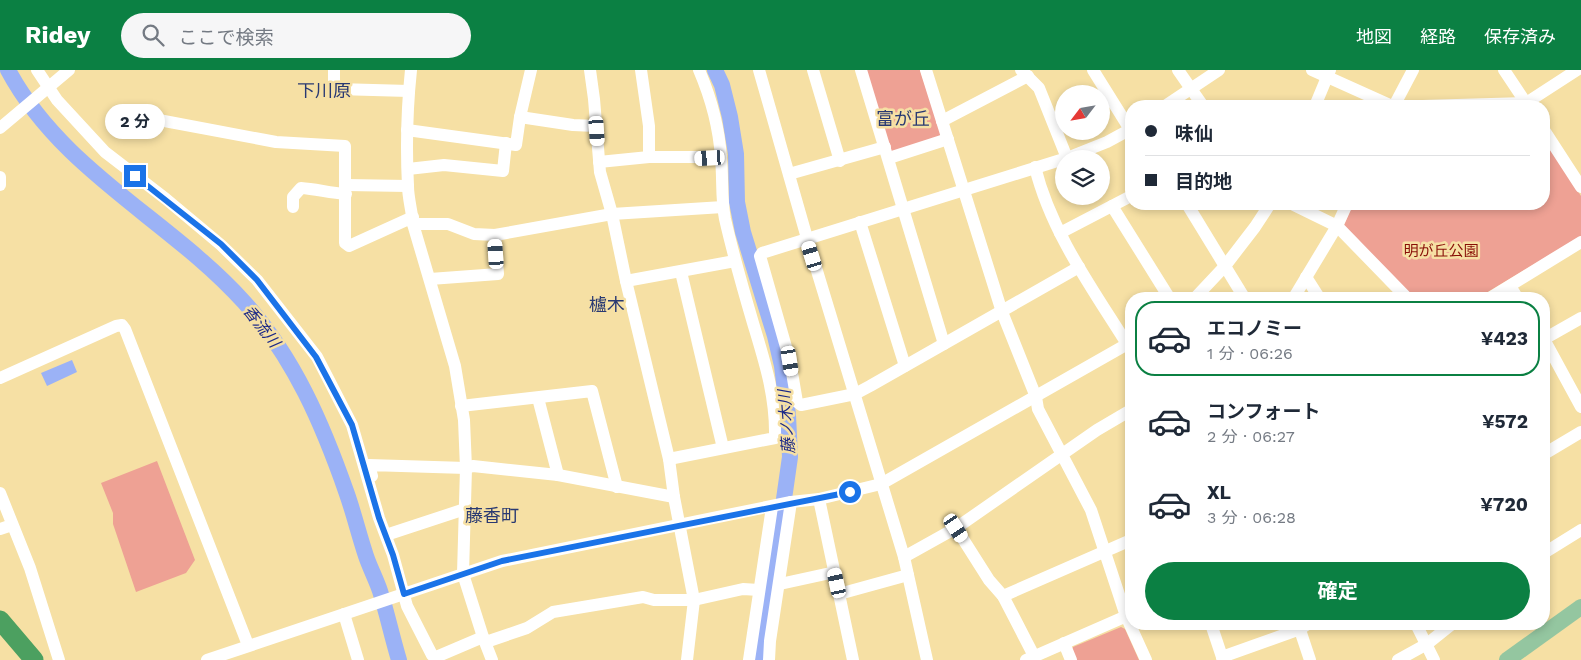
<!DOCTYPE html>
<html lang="ja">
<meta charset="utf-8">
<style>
body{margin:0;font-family:"Work Sans","Noto Sans JP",sans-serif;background:#f6f6f7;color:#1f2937;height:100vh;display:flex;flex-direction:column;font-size:19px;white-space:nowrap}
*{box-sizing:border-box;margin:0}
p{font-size:16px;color:#747a83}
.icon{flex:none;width:28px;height:28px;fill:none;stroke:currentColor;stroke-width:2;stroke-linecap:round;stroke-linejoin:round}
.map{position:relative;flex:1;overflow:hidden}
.sheet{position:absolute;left:1125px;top:222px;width:425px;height:338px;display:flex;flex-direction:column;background:#fff;border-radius:20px;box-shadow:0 2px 8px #0003}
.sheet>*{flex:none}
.guide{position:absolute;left:1125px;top:30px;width:425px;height:110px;border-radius:20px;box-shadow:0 2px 8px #0003;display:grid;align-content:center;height:110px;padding:0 20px;background:#fff}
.needle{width:32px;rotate:239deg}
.controls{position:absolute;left:1055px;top:15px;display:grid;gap:10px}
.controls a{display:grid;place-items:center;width:55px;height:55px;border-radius:50%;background:#fff;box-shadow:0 2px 8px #0003;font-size:25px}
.end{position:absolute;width:22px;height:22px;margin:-11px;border:6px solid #1a73e8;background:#fff;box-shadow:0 0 0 2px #fff}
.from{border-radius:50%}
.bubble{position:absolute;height:35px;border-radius:18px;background:#fff;box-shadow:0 2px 8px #0003;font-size:16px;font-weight:700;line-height:35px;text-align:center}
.car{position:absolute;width:15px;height:30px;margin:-15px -8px;border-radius:6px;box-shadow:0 0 4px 1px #0007;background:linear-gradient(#fff 24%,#345 0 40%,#fff 0 76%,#345 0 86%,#fff 0)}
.guide b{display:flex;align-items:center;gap:18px;height:48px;font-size:19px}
.guide b+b{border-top:1px solid #e0e1e3}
.guide i{width:12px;height:12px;background:#1f2937}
ul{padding:9px 0 0;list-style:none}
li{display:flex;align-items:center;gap:15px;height:75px;margin:0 10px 8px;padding:0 10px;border:2px solid transparent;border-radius:20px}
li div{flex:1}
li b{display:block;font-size:19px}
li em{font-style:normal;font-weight:700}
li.selected{border-color:#0b8043}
li>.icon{width:45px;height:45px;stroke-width:1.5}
.primary-button{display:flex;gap:10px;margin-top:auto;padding:10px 20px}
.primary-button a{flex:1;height:58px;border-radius:30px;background:#0b8043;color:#fff;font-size:20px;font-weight:700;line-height:58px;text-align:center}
header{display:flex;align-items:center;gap:30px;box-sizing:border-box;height:70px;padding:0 25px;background:#0b8043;color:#fff}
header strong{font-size:24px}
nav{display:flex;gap:28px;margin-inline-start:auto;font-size:18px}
.search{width:350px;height:45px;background:#f6f6f7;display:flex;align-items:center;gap:12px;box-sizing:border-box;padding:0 18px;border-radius:28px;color:#747a83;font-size:19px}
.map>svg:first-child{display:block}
.green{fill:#eea194}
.water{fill:#9bb2f6}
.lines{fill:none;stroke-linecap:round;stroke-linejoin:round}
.river{stroke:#9bb2f6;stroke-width:16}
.minor{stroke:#fff;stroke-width:12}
.major{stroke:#94c6a0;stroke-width:16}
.highway{stroke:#4ca060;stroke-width:19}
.route{stroke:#1a73e8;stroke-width:6}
.labels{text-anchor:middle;stroke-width:5;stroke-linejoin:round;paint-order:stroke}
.park-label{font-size:15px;fill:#880e06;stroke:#f6e0a4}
.water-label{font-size:16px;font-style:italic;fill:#1c2987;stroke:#f6e0a4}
.quarter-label{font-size:18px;fill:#293972;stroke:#f6e0a4}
</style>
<header>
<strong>Ridey</strong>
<div class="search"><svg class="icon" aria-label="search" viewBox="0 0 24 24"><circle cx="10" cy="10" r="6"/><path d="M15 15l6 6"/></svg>ここで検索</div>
<nav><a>地図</a><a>経路</a><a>保存済み</a></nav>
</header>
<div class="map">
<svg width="1581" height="590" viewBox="0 0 1581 590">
<rect width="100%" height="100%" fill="#f6e0a4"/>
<!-- green -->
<g class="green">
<path d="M 865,0 L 920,0 L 941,63 L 938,69 L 894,83 L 889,81 Z"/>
<path d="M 1544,69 L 1581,126 L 1581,166 L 1476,229 L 1413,229 L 1343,157 L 1353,134 C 1362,134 1372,132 1381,136 L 1382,134 L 1544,134 Z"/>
<path d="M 157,391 L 195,490 L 186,503 L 136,522 L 113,454 L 113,443 L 101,413 Z"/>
<path d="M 1121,557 L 1125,559 L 1139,590 L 1075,590 L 1071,581 L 1073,577 Z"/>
</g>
<!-- water -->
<path class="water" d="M 72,290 L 77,302 L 47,316 L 41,303 Z"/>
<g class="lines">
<!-- river -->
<g class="river">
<path d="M 8,0 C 62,101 170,150 244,232 C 294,287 323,355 347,424 C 354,444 359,465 366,486 C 370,498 376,509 380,521 C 387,543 392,567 399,590"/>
<path d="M 715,0 L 722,15 L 730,47 L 736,84 L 737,132 L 743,162 L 775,266 L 782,296 L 788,345 L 790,387 L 761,590"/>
</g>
<!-- minor -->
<g class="minor">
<path d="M 37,0 L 57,30 L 105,82 L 166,129 L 221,175 L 257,210 L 317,287 L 352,355 L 379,448 L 393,485 L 407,536 L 432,585 L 436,587 L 483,567"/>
<path d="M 334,0 L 334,16 L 337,19 L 409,21"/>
<path d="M 411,0 C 407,38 406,77 408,116 C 408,128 412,141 413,154 L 455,296 L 464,350 L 466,398 L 463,504 L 483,567 L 492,590"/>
<path d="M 590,0 L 594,29 L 600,102 L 612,144 L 626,211 L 669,389 L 674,427 L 694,530 L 687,590"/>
<path d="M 641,0 L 649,56 L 649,87"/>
<path d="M 759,0 L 807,168 L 904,487 L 927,590"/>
<path d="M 813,0 L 840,91"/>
<path d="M 861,0 L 944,274"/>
<path d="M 926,0 L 1002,242 L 1036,327 L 1038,339 L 1091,440 L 1126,546 L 1146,590"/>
<path d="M 1021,0 L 1039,18 L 1067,88"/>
<path d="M 1093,0 L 1131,61"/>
<path d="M 1178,0 L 1203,36"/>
<path d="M 1312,0 L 1392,36"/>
<path d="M 1504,0 L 1528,36"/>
<path d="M 1165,36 L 1219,0"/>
<path d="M 1315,36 L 1330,0"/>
<path d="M 1394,36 L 1413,0"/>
<path d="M 1422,36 L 1526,33 L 1577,0"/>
<path d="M 127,44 L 276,72 L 345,76 L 345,173 L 349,176 L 413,147"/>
<path d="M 520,47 L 573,55 L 596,56"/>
<path d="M 942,51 L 1028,6"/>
<path d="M 0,58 L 69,0"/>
<path d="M 407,60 L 516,75 L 520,47 L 531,0"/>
<path d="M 1544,60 L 1581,117"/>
<path d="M 889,88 L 948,69"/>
<path d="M 599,92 L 649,87 L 721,87"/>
<path d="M 1035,97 C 1051,162 1092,218 1127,274"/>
<path d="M 408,99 L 444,95 L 503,101 L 506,73"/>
<path d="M 789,104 L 885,77"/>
<path d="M 0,107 L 0,115"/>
<path d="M 346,115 L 408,116"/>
<path d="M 1187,134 L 1245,229"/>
<path d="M 1292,134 L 1337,156 L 1408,229"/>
<path d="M 1112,136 L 1170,229"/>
<path d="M 293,137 L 293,127 L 301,118 C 316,119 330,123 346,124"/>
<path d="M 860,152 L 905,296"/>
<path d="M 413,154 L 448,154 L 474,164 L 495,165 L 612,144 L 723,137"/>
<path d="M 1060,163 L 1131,126"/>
<path d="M 1079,197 L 870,316 L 855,324 L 801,335 L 797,332 L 790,291 L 760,186 L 762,183 L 1067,88 L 1107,72 L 1131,59"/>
<path d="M 681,202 L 723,378"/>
<path d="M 1306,207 L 1320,229"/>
<path d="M 430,209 L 498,204 L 495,165"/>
<path d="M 626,211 L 735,191"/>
<path d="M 1510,216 L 1518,229"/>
<path d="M 1194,229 L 1225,196 L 1255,157 L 1270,134"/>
<path d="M 1293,229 L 1337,156 L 1347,134"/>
<path d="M 1488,229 L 1581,172"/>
<path d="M 1544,269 L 1581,337"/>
<path d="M 1544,269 L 1581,248"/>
<path d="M 0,308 L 116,256 L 122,255 L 125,259 L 248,575"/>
<path d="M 538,328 L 558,405"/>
<path d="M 461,336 L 592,321 L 617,417"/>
<path d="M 1544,384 L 1581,362"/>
<path d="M 669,389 L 775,368 C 776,326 765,293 753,253 C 743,219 733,184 725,149 C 721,129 723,109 721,88 C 719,57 711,28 699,0"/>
<path d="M 372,406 L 369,395 L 466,398 L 473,396 L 558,405 L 674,427"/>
<path d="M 0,423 L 30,498 L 59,590"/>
<path d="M 819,429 L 853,590"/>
<path d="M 956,458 L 989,510 L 1003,526 L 1034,586"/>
<path d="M 0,459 L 12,455"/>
<path d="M 386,465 L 465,439"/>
<path d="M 1544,483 L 1581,460"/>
<path d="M 904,487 L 956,458 L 1097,360 L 1131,340"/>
<path d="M 780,514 L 835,502"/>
<path d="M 839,524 L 908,505"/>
<path d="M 1003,526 L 1131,470"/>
<path d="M 344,544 L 358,590"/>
<path d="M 1211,554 L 1223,590"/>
<path d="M 1298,554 L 1310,590"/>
<path d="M 1416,554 L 1434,590"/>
<path d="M 486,572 L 527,558 L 553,542 L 643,527 L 654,530 L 694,530 L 743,519 L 759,520"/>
<path d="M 1064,573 L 1071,590"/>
<path d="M 1222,587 L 1300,559 L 1308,554"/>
<path d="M 207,590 L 502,491 L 791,432 L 819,429 L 881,414 L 1131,272"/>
<path d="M 749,590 L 772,437"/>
<path d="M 769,590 L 770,571 L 791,432"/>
<path d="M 1026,590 L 1122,548 L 1131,542"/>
<path d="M 1398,590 L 1427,574 L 1452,554"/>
</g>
<!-- major -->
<path class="major" d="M 1507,590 L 1581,537"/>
<!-- highway -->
<path class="highway" d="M 0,550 L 34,590"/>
</g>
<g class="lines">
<!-- route -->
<path class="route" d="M 135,106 L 221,174 L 257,210 L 316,287 L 352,355 L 379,448 L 393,485 L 404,524 L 502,491 L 850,422"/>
</g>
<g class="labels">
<!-- park labels -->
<g class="park-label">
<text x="1441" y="186">明が丘公園</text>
</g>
<!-- water labels -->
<g class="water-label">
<text transform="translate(262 256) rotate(52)" y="6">香流川</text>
<text transform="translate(786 352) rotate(-94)" y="6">藤ノ木川</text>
</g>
<!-- quarter labels -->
<g class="quarter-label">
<text x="324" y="27">下川原</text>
<text x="903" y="55">富が丘</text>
<text x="607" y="241">櫨木</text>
<text x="492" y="452">藤香町</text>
</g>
</g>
</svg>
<div class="controls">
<a><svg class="needle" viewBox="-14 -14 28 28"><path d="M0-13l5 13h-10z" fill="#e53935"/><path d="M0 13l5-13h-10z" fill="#747a83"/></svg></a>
<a><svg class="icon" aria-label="layers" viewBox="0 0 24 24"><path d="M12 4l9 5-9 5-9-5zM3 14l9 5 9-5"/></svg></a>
</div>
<i class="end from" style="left:850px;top:422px"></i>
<i class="end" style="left:135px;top:106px"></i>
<div class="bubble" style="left:105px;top:34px;width:60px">2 分</div>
<i class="car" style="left:597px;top:61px;rotate:176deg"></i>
<i class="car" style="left:710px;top:88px;rotate:267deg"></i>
<i class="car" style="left:496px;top:184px;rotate:356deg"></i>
<i class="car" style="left:812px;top:186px;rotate:343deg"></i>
<i class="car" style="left:790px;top:291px;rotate:171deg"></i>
<i class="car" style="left:956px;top:458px;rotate:147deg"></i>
<i class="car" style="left:837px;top:513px;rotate:348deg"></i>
<div class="guide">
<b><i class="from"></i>味仙</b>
<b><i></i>目的地</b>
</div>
<section class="sheet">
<ul>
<li class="selected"><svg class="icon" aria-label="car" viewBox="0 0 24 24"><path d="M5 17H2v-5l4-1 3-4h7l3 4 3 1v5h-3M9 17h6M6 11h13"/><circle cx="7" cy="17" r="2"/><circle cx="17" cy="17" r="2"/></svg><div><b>エコノミー</b><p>1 分 · 06:26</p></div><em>¥423</em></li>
<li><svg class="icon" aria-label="car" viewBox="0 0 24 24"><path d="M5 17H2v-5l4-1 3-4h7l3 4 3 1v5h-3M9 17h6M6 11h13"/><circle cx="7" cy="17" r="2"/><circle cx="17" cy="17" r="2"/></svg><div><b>コンフォート</b><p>2 分 · 06:27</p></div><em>¥572</em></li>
<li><svg class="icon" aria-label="car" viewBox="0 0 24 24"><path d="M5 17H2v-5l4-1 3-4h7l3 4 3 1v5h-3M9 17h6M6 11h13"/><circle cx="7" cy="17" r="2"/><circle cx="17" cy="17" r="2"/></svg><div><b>XL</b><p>3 分 · 06:28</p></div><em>¥720</em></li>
</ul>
<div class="primary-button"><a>確定</a></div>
</section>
</div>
